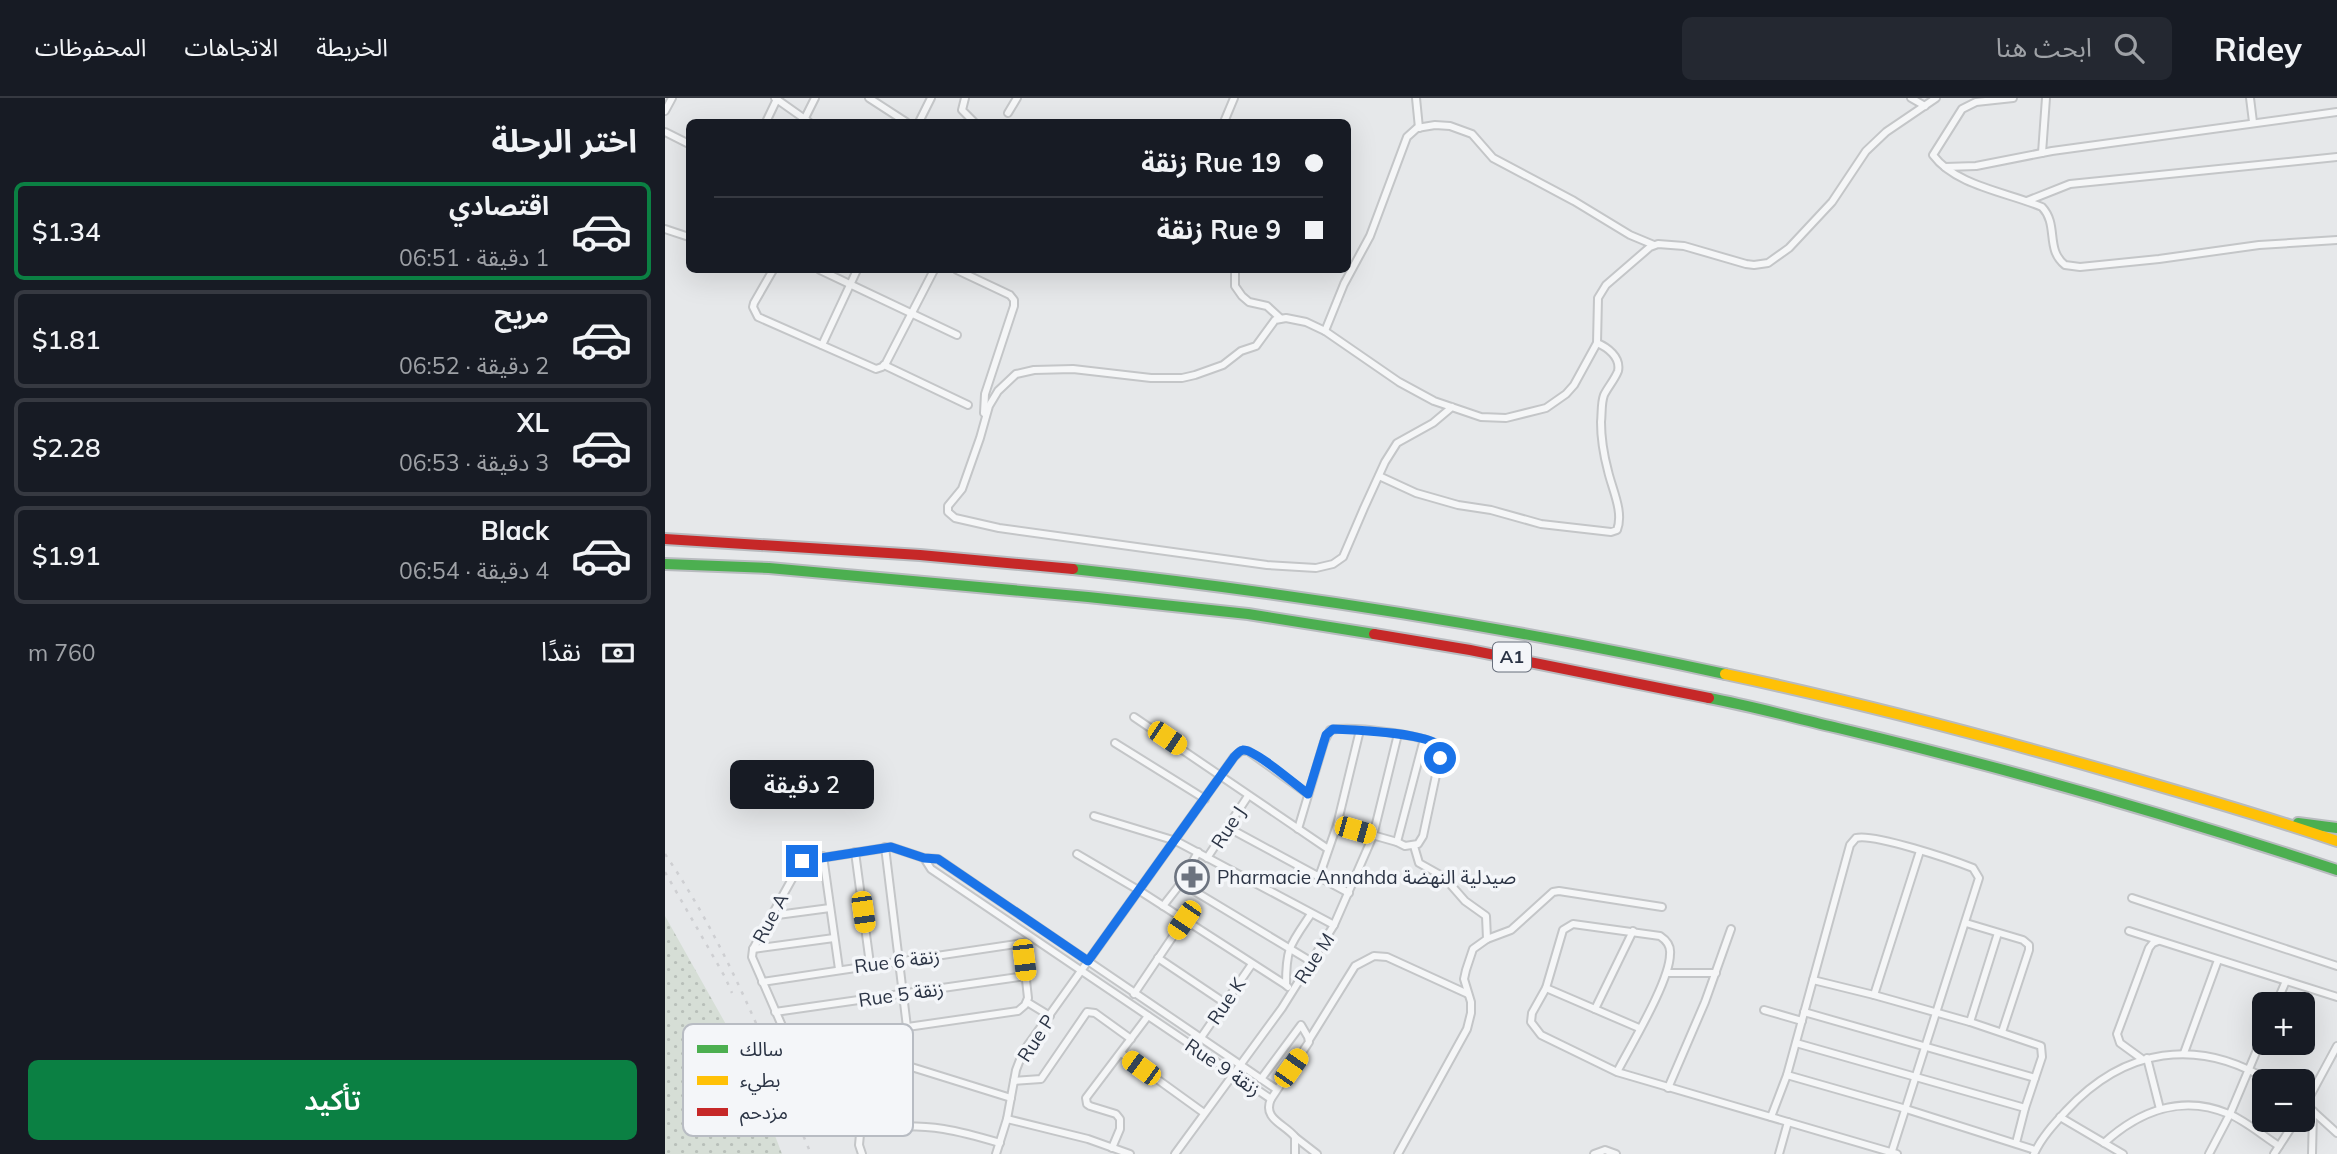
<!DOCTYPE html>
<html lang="ar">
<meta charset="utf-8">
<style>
body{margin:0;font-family:Mulish,"Noto Sans Arabic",sans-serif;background:#242831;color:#f1f3f6;direction:rtl;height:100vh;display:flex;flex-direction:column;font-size:26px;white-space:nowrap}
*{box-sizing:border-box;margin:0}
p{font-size:23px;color:#9ea1a6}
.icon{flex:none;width:38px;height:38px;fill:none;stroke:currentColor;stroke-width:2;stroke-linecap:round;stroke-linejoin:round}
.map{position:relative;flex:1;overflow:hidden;direction:ltr}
.side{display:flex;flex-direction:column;background:#171b24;width:665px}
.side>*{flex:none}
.guide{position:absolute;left:21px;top:21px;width:665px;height:154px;border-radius:10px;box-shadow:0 7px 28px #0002;direction:rtl;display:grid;align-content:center;height:154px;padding:0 28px;background:#171b24}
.fabs{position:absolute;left:1587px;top:894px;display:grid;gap:14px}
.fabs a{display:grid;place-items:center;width:63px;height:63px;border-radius:10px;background:#171b24;box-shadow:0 7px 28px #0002;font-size:35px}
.end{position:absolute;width:32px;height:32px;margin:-16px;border:9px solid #1a73e8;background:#fff;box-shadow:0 0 0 4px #fff}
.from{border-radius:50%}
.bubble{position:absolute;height:49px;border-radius:10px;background:#171b24;box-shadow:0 7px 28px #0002;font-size:23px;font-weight:600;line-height:49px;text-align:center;direction:rtl}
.car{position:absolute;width:21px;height:42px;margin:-21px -10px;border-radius:9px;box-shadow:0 0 5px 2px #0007;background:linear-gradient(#f5c518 24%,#345 0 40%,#f5c518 0 76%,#345 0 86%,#f5c518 0)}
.guide b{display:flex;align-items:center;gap:24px;height:66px;font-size:26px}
.guide b+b{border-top:2px solid #363941}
.guide i{width:18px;height:18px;background:#f1f3f6}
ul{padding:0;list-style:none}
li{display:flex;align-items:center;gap:21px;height:98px;margin:0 14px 10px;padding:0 14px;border:4px solid #363941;border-radius:10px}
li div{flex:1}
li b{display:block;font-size:26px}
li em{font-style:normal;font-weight:600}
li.on{border-color:#0b8043}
li>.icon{width:63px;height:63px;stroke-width:1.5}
h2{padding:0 28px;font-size:32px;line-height:84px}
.pay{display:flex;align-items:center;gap:18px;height:77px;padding:0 28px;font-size:26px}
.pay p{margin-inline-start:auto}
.action{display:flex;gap:14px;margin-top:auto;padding:14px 28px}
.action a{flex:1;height:80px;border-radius:10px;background:#0b8043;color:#fff;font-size:28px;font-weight:600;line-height:80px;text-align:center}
header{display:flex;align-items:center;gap:42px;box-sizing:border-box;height:98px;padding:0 35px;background:#171b24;border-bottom:2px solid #363941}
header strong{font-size:33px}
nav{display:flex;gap:38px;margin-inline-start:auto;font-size:24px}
.search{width:490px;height:63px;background:#242831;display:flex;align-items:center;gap:18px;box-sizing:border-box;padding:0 24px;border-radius:10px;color:#9ea1a6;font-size:26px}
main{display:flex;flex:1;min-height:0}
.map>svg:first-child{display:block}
.grass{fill:url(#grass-dots)}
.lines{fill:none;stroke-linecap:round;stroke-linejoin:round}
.street-casing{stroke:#c4c6c8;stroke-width:10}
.fast-casing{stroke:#b8bbbf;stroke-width:14}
.slow-casing{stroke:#b8bbbf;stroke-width:14}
.jam-casing{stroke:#b8bbbf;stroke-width:14}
.street{stroke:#f5f6f7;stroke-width:6}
.fast{stroke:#4caf50;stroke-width:10}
.slow{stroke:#ffc107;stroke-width:10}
.jam{stroke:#c62828;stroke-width:10}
.rail{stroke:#cecfd2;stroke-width:2.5;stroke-dasharray:3.5 7;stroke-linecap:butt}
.route{stroke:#1a73e8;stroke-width:9}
.labels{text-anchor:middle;stroke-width:7;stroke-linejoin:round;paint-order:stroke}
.shield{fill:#f4f6f9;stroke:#676e7b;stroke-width:2}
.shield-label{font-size:18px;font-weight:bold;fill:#2b3445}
.street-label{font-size:19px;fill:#2b3445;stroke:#f4f6f9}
.poi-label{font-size:19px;fill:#2b3445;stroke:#f4f6f9;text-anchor:start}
.key{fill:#f4f6f9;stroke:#b8bcc3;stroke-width:2}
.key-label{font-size:19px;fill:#2b3445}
</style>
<header>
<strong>Ridey</strong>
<div class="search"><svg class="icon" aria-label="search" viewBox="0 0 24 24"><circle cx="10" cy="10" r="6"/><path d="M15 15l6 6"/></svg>ابحث هنا</div>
<nav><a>الخريطة</a><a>الاتجاهات</a><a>المحفوظات</a></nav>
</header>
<main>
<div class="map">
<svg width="1672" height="1056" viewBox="0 0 1672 1056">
<defs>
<pattern id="grass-dots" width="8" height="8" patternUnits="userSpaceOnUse" patternTransform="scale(1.75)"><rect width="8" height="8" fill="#d6ded6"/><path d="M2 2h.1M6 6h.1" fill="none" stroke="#b8bfb9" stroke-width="1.8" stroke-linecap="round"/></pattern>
</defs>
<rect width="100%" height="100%" fill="#e6e8ea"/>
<!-- grass -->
<path class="grass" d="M 0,818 L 81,962 L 117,1056 L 0,1056 Z"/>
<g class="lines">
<!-- street casing -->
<g class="street-casing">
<g id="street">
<path d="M 110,0 L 144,24"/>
<path d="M 204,0 L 241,24"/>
<path d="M 300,0 L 297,12 L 309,24"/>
<path d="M 751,0 L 754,30"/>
<path d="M 1246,0 L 1260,8"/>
<path d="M 1348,0 L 1311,4 L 1297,11 L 1268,57 C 1291,88 1342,94 1377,109 C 1394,127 1380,151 1400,167 L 1415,169 L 1494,161 L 1594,147 L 1672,142"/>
<path d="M 1585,0 L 1588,24"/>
<path d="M 0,13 L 7,0"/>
<path d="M 343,15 L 352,0"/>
<path d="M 139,22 L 150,0"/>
<path d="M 101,24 L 112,1"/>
<path d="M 254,24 L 266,0"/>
<path d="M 559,24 L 569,0"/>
<path d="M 0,34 L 24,46"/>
<path d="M 1377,55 L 1381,0"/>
<path d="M 1280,69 L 1311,68 L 1387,53 L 1672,14"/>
<path d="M 1362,103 L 1405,86 L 1672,59"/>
<path d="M 0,131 L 24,139"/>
<path d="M 108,172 L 89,205 L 88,209 L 93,219 L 211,271 L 217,269 L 221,265 L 269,172"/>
<path d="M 155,172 L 292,237"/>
<path d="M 292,172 L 345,197 L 349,202 L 349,208 L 320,296 L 319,315"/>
<path d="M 570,172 L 570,188 L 577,198 L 584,204 L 602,208 L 615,220"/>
<path d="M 660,233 L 679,186 L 705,138 L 742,39 L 752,30 L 770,27 L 785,28 L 807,36 L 828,60 L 909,103 L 965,137 L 989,147"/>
<path d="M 157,247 L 192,172"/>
<path d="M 219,267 L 303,307"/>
<path d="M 787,309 L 768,325 L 732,345 L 720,364 L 699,410 L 678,459 L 668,466 L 651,470 L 602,467 L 334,430 L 290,420 L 283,414 L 283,408 L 297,391 L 315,340 L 324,308 L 333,293 L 351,276 L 369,272 L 408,271 L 486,280 L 517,280 L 530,277 L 558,267 L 576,253 L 591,248 L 610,222 L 621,220 L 641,224 L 660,233 L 734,284 L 769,303 L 816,319 L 841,320 L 881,310 L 901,296 L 909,287 L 932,245 L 933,200 L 941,187 L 985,149 L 993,146 L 1019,148 L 1081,166 L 1089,167 L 1103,165 L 1124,150 L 1167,104 L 1201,53 L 1221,34 L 1271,0"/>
<path d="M 714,378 L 751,395 L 793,407 L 826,412 L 876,426 L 946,434 L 952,432 C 959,414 947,391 943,373 C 939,358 936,339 936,324 C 937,315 936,305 939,297 C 943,289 950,281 953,273 C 956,259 942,249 932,245"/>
<path d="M 469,619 L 663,751"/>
<path d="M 450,645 L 540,701"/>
<path d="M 429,718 L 511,743 L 669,827"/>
<path d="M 562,729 L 684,795"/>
<path d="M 633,731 L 659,644 L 665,632 C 687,628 760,636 777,649 L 758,738 L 753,746 L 740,748 L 732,744 L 672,727"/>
<path d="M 732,744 L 759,641"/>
<path d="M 220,749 L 242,929 L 233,968"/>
<path d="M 190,754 L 205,866"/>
<path d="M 412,756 L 475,793 L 621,887"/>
<path d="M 158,758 L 174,871"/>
<path d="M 259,760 L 266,771 L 606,1001"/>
<path d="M 542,760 L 583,698"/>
<path d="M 654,779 L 672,727 L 695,632"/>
<path d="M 516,785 L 647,864"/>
<path d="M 1467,800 L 1672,868"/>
<path d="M 498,808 L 516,785 L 533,754"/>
<path d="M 105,818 L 165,810"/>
<path d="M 1301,825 L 1358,842 L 1364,847 L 1364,852 L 1337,934"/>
<path d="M 1464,833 L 1672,899"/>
<path d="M 822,841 L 846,832 L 888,794 L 894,793 L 997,809"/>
<path d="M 88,851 L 169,840"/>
<path d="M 493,860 L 560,905"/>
<path d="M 1002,875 L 1051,875"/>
<path d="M 1148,882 L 1209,897 L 1305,924 L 1376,948 L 1377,959 L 1360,1010 L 1351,1045"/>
<path d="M 97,884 L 358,845"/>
<path d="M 623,889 L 621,887 C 621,849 625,847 646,816"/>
<path d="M 881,890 L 974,930"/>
<path d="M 469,896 L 519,822"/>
<path d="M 1209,897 L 1255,753"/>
<path d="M 362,904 L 385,918"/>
<path d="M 1611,906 L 1621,883"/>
<path d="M 930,911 L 968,833"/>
<path d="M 1099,912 L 1137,923"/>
<path d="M 110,914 L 361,878"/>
<path d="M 1139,914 L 1370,980"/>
<path d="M 1305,924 L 1333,835"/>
<path d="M 535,941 L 587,866"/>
<path d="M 644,942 L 690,868 L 709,858 L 722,859 L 803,896"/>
<path d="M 1131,945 L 1360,1010"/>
<path d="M 125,946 L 353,913 L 360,907 L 363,900 L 357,846"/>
<path d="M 456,955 L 539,1015"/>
<path d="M 1519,955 L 1553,862"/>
<path d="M 1482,960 L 1495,1011"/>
<path d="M 1477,961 L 1455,945 L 1452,936 L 1484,850 L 1488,845 L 1493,843"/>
<path d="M 952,974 C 966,947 1005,883 1005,856 C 1006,848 1001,842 995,838 L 908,826 L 898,832 L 881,890 L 867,915 L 866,924 L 876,937 L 952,974 L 1232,1056"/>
<path d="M 1122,977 L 1241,1011 L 1370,1052"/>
<path d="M 596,981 L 636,927 L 643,939 L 644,944 L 606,1001 C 597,1021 620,1026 630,1039 L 630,1056"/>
<path d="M 349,983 L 376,981 L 422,914 L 430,915 L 466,941"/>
<path d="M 1003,990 L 1040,904 L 1066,831"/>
<path d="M 346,1000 L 240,967 L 152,984 L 141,983 L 87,859 L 88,851 L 137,763 L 226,749 L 259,760 L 273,761 L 611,991"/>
<path d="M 1640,1006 L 1672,1035"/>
<path d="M 1638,1011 L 1672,948"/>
<path d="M 1106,1019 L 1122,977 L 1185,747 L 1191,740 C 1208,735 1288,762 1308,770 L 1314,780 L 1226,1056"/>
<path d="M 1395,1019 L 1458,1056"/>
<path d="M 342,1021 L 423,1041 L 465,1056"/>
<path d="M 630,1039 L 652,1056"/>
<path d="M 1439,1045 C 1474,1013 1517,996 1564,1016 C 1581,1023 1598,1038 1614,1048"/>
<path d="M 447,1050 L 455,1031 L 455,1021 L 451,1016 L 425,1008 L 422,1006 L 421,1000 L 483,918"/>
<path d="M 197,1056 L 194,1047 L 195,1036 C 202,1029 211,1029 220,1029 C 267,1026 291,1032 335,1045"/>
<path d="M 331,1056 L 342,1021 L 351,972 L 358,954 L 569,659 L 576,653 L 583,653 L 643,696"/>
<path d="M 510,1056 L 617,910 L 669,827 L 708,738 L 733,636"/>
<path d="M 733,1056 L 802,931 L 806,915 L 806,904 L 799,881 L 801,872 L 808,851 L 822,841 L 821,818 L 800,803 L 779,779 L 754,765 L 749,748"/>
<path d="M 929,1056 L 940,1052 L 951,1056"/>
<path d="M 1114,1056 L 1123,1024"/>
<path d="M 1369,1056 C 1376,1040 1389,1026 1401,1013 C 1459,950 1533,938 1606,984"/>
<path d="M 1544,1056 L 1565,1016 L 1600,933"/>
<path d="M 1609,1056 L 1631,1022"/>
<path d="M 1647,1056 L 1648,1013"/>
</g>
</g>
<!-- fast casing -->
<g class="fast-casing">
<g id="fast">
<path d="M 0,466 L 104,470 L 423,499 L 583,516 L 709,536"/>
<path d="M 408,471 C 627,495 844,529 1060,576"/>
<path d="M 1044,600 C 1087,608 1130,620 1173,630 C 1342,670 1508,718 1672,772"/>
<path d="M 1633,725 L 1672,730"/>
</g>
</g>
<!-- slow casing -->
<g class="slow-casing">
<path id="slow" d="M 1060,576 C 1192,604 1322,638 1453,676 C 1526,697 1600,718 1672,743"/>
</g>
<!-- jam casing -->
<g class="jam-casing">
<g id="jam">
<path d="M 0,441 L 255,457 L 408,471"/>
<path d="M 709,536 L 805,552 L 1044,600"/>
</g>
</g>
<!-- street -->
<use href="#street" class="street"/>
<!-- fast -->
<use href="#fast" class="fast"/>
<!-- slow -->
<use href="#slow" class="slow"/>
<!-- jam -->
<use href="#jam" class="jam"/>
<!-- rail -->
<g class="rail">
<path d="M 0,756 C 63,848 103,953 146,1056"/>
<path d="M 0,774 L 60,879 L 67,895"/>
</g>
</g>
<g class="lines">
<!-- route -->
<path class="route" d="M 137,763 L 226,749 L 259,760 L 273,761 L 423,863 L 569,659 C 571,657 574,653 578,652 C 588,650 632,688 643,696 L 661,637 L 668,631 C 691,632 762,634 778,650 L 775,660"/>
</g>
<!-- icons -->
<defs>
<g id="pharmacy-ring" transform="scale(1.75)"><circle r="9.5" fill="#f4f6f9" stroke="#6c737f" stroke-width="1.5"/><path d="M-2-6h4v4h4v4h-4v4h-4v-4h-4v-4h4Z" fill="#6c737f"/></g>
</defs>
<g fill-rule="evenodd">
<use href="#pharmacy-ring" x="527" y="779"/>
</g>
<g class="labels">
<!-- shield labels -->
<rect class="shield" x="828" y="544.5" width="38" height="29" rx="5"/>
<g class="shield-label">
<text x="847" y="565">A1</text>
</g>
<!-- street labels -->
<g class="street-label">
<text transform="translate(563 729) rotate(-57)" y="7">Rue J</text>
<text transform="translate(105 820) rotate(-62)" y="7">Rue A</text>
<text transform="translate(649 860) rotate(-57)" y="7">Rue M</text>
<text transform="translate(232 863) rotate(-7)" y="7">Rue 6 زنقة</text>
<text transform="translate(236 896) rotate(-8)" y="7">Rue 5 زنقة</text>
<text transform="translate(561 903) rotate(-56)" y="7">Rue K</text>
<text transform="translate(371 940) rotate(-57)" y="7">Rue P</text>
<text transform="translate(558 969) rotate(34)" y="7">Rue 9 زنقة</text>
</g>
<!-- poi labels -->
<g class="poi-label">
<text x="552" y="786">Pharmacie Annahda صيدلية النهضة</text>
</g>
</g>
<!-- legend -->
<rect x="18" y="926" width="230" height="112" rx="10" class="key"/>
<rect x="32" y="947" width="31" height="8" fill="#4caf50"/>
<rect x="32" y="978" width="31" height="9" fill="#ffc107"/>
<rect x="32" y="1010" width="31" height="8" fill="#c62828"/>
<g class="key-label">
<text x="75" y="958">سالك</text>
<text x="75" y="989">بطيء</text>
<text x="75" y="1021">مزدحم</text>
</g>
</svg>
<div class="fabs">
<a>+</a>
<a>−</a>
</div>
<i class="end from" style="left:775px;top:660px"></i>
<i class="end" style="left:137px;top:763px"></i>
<div class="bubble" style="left:65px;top:662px;width:144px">2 دقيقة</div>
<i class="car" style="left:502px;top:640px;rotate:124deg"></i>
<i class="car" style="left:690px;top:732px;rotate:106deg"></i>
<i class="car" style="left:198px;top:814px;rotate:172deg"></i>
<i class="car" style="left:519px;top:822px;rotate:214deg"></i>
<i class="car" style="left:359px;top:862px;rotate:173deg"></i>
<i class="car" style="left:476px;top:970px;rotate:306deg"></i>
<i class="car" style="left:626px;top:970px;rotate:35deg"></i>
<div class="guide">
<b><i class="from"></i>Rue 19 زنقة</b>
<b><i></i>Rue 9 زنقة</b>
</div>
</div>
<section class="side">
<h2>اختر الرحلة</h2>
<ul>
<li class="on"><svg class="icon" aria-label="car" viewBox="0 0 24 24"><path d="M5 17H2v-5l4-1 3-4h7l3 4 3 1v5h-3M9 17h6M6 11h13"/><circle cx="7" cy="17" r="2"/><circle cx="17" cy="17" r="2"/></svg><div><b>اقتصادي</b><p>1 دقيقة · 06:51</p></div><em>$1.34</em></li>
<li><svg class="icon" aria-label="car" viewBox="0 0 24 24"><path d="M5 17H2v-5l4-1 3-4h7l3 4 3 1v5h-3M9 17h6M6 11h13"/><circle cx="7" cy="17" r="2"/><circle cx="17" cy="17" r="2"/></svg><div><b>مريح</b><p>2 دقيقة · 06:52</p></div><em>$1.81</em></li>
<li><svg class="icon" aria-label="car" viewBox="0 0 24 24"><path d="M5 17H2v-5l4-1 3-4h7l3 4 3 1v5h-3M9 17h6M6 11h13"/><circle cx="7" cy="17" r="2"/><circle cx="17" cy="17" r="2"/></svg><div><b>XL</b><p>3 دقيقة · 06:53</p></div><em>$2.28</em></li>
<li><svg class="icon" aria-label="car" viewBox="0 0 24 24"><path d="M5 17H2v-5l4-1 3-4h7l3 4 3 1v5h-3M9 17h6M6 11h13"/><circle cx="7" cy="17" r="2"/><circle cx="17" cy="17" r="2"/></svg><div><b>Black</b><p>4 دقيقة · 06:54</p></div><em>$1.91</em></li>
</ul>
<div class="pay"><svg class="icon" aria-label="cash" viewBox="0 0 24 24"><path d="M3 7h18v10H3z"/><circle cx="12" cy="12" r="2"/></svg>نقدًا<p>760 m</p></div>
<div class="action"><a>تأكيد</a></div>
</section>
</main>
